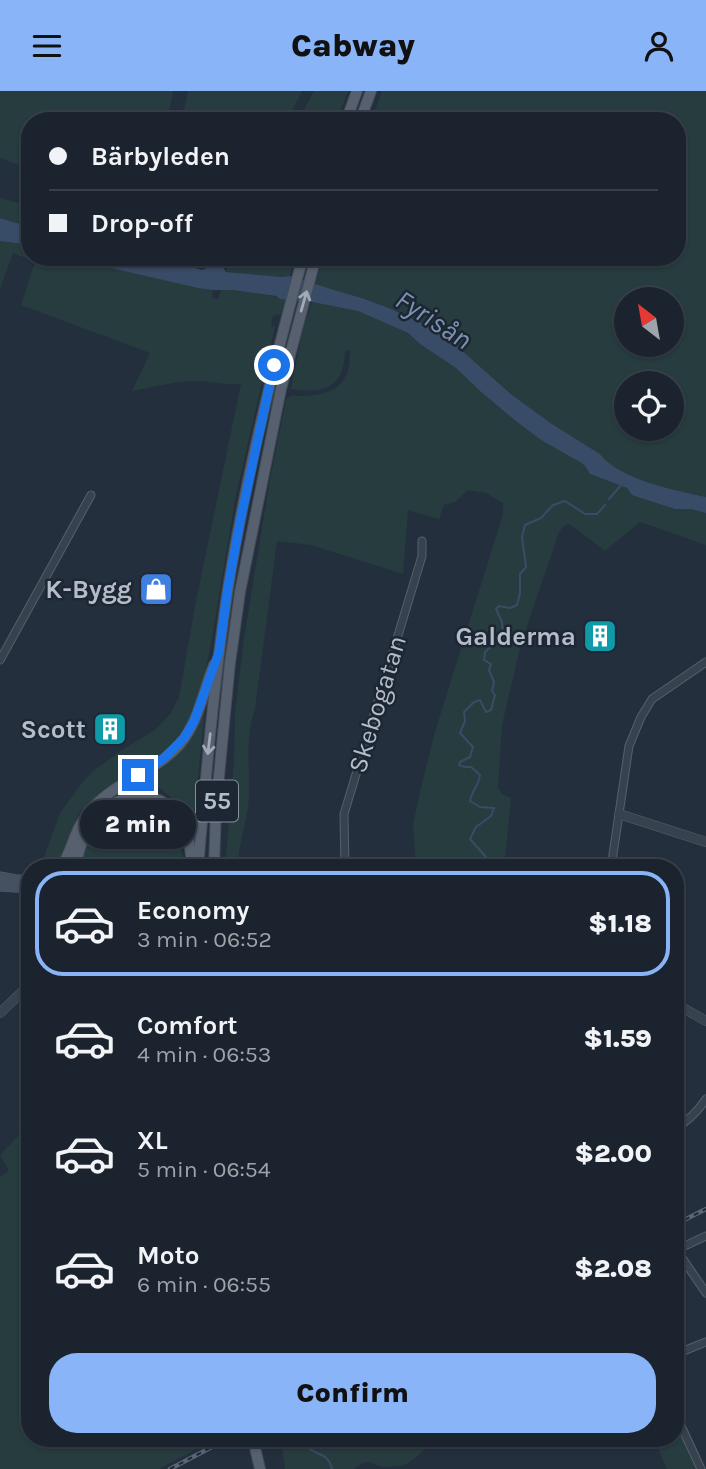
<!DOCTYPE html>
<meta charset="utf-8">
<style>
body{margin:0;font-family:Karla,sans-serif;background:#282f3a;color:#f1f3f6;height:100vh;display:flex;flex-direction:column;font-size:26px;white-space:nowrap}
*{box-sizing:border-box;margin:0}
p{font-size:23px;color:#a0a4aa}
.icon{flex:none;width:38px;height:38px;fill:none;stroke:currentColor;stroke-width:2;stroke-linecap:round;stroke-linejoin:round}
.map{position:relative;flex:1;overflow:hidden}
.details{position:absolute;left:21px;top:768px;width:663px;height:588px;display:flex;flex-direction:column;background:#1b232e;border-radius:28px;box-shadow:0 2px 5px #0004,0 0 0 2px #39404a}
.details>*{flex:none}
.banner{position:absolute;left:21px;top:21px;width:665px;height:154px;border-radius:28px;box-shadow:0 2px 5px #0004,0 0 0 2px #39404a;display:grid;align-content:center;height:154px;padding:0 28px;background:#1b232e}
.needle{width:46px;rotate:329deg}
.fabs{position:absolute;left:614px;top:196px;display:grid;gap:14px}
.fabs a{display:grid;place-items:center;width:70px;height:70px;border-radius:50%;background:#1b232e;box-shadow:0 2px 5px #0004,0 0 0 2px #39404a;font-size:35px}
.end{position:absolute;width:32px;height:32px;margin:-16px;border:9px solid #1a73e8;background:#fff;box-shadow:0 0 0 4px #fff}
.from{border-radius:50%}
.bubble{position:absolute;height:49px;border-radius:24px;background:#1b232e;box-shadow:0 2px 5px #0004,0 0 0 2px #39404a;font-size:23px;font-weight:800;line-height:49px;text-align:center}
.banner b{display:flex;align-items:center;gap:24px;height:66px;font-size:26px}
.banner b+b{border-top:2px solid #39404a}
.banner i{width:18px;height:18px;background:#f1f3f6}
ul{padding:12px 0 0;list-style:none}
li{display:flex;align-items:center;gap:21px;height:105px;margin:0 14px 10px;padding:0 14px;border:4px solid transparent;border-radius:28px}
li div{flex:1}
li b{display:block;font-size:26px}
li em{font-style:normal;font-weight:800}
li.on{border-color:#8ab4f8}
li>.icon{width:63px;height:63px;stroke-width:1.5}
.primary-button{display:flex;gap:14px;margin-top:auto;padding:14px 28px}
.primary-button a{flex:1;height:80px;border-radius:28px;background:#8ab4f8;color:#111;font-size:28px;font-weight:800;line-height:80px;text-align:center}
header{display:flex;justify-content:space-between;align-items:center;height:91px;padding:0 28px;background:#8ab4f8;color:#111;font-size:32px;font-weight:800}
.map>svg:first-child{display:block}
.green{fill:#263c3f;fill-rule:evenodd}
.water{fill:#394c67}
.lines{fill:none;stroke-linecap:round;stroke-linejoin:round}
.stream{stroke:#394c67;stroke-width:2}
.minor-casing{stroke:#565f6c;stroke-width:9}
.tertiary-casing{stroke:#565f6c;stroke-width:10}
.secondary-casing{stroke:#565f6c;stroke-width:11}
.primary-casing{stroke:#414a57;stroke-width:12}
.minor{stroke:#38414e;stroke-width:7}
.tertiary{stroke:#38414e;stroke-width:9}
.secondary{stroke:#465061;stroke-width:10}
.primary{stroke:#56606e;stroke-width:10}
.rail-casing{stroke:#5a6575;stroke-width:4.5}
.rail{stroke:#1d2633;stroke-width:2;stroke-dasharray:5;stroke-linecap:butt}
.oneway{stroke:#a1aab7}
.route{stroke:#1a73e8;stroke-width:9}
.labels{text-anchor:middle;stroke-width:5;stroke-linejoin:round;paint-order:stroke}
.shield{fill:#1d2633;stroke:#878f9c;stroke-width:2}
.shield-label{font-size:24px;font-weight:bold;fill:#b4bcc9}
.poi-label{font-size:26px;font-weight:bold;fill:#b4bcc9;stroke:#1d2633;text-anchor:end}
.street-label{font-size:26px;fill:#b4bcc9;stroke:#1d2633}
.water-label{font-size:28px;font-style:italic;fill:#7c92b1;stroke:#1d2633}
</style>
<header><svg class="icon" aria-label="menu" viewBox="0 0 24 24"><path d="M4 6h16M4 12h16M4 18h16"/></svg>Cabway<svg class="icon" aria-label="person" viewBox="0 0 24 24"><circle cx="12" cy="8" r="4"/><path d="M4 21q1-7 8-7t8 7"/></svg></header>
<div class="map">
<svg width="706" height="1378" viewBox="0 0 706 1378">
<rect width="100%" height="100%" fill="#242f3e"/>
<!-- green -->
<g class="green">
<path d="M 0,0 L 173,0 L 167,30 L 30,30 L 30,78 L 0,67 Z"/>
<path d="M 188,0 L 302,0 L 287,30 L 182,30 Z"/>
<path d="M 314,0 L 348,0 L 337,30 L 298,30 Z"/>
<path d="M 382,0 L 706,0 L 706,406 C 675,399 619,389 600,363 L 552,333 L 512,304 L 441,241 L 389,217 L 363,207 L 315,195 L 323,166 L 677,166 L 677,30 L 371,30 ZM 626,208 L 672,208 L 672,254 L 626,254 ZM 626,292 L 672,292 L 672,338 L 626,338 Z"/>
<path d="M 0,107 L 30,115 L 30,136 L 0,127 Z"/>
<path d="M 0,150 L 30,154 L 30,166 L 64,166 L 213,199 L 212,207 L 218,208 L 221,199 L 233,199 L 286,207 L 281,223 L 273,225 L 271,236 L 275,236 L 236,404 L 210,559 L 201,597 L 187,633 L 168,658 L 101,700 L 79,722 L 65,755 L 57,777 L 40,777 L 60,722 L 81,693 L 93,680 L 122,659 L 155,639 L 171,622 L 179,606 L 196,510 L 241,293 L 226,293 L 200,290 L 178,291 L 132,300 L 150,262 L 21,214 L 35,171 L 13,162 L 0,198 Z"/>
<path d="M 229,166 L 290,166 L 294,167 L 290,185 L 281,186 L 226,181 L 227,171 Z"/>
<path d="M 312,211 L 358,220 L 408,242 L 420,253 L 456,277 L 480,300 L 517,331 L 541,349 L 580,370 L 585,375 L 590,383 L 627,397 L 675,418 L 691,418 L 706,422 L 706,454 L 640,431 L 605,460 L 568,432 L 562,437 L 558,444 L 521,553 L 502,634 L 498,697 L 502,703 L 511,707 L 504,777 L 416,777 L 413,733 L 420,701 L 435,641 L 503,423 L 503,412 L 486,402 L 468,399 L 455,411 L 444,414 L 439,428 L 408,419 L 403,483 L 311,454 L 277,450 L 255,618 C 243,652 252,683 248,717 C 245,737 238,756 238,777 L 225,777 L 234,671 L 235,620 L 244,547 L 270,388 L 286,309 L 290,305 C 325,306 352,300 350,259 L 345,260 C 344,297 324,303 291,298 L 303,237 Z"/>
<path d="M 205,619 L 193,734 L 184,717 L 160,697 L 134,693 L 191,646 Z"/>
<path d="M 137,710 C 175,718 180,742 184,777 L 80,777 C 84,758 97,727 115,717 C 121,714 130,712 137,710 Z"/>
<path d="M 30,1008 L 30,1348 L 216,1348 L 159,1378 L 0,1378 L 0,1086 L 9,1079 L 0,1064 L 22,1041 L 18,1034 L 26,1025 L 24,1012 Z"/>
<path d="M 676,1329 L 699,1378 L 667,1378 L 654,1348 L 676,1348 Z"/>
<path d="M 281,1348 L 433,1348 C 428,1354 416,1369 408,1372 C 404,1375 391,1376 385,1376 C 369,1375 371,1364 354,1378 L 285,1378 Z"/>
</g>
<!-- water -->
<g class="water">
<path d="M 0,127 L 30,136 L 30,154 L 0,150 Z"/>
<path d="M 64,166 L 157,166 L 202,179 L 220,172 L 226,181 L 281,186 L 290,185 L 334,199 L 362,207 L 389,217 L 441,241 L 512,304 L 552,333 L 600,363 C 620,389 675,399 706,406 L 706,422 L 691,418 L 675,418 L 632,404 L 627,397 L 590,383 L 585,375 L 580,371 L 541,349 L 517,331 L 480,300 L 456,277 L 420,253 L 408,242 L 358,220 L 312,211 L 280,208 L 276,205 L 233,199 L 213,199 L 198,197 Z"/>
</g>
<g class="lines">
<!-- stream -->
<g class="stream">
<path d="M 609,408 L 622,393"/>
<path d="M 482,777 L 488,773 L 486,766 L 470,748 L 476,736 L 491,725 L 494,717 L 480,716 L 470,710 C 472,699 479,694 480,684 L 471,676 L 465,676 L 459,674 L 460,671 L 470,666 L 473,656 L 460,642 L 465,630 L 464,621 L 474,611 L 480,609 L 486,621 L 491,619 L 495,604 L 492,600 L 494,591 L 489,579 L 491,573 L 484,569 L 485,561 L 503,545 L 502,531 L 496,518 L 499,515 L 510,517 L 517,514 L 520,502 L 520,483 L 526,476 L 522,446 L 525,434 L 541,427 L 553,414 L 565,410 L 585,423 L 597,423 L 605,414"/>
<path d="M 307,1348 L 308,1357 C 319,1365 328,1362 332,1378"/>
</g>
<!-- minor casing -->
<g class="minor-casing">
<g id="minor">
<path d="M 0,569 L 91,404"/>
<path d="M 345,777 L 344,723 L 422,465 L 422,450"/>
<path d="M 611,777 L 629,655 L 641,626 L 652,608 L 706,571"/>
<path d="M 676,1037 C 688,1030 698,1020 706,1008"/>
<path d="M 676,1158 L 706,1202"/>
<path d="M 676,1159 L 706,1145"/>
<path d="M 676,1263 L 706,1251"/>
<path d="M 676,1324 L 701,1378"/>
</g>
</g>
<!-- tertiary casing -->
<g class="tertiary-casing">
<g id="tertiary">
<path d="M 619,723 L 706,751"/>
<path d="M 676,913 L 706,930"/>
<path d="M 0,922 L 23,900 L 30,885"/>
</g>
</g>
<!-- secondary casing -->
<g class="secondary-casing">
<g id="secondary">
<path d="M 0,786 L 16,789 L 30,789"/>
<path d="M 0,795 L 30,797"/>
</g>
</g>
<!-- primary casing -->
<g class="primary-casing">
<g id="primary">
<path d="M 346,30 L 357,0"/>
<path d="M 360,30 L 371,0"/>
<path d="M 61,777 C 73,758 74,738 90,720 C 114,690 155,682 180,653 C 199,630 203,601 214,574"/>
<path d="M 76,777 C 79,740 108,701 148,706 C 164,708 177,721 184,735 C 190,748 191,763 192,777"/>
<path d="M 198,777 C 206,684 214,590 228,497 C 246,385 273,275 303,166"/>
<path d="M 214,777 L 216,717 L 223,643 L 230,572 L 240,501 L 281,298 L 316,166"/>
<path d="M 253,1348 L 260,1378"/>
</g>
</g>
<!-- minor -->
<use href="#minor" class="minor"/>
<!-- tertiary -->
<use href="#tertiary" class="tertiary"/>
<!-- secondary -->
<use href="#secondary" class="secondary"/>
<!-- primary -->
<use href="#primary" class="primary"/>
<!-- rail casing -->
<g class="rail-casing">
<g id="rail">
<path d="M 676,1133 L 706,1118"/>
<path d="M 170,1378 L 227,1348"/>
</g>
</g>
<!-- rail -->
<use href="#rail" class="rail"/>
</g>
<!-- one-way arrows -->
<defs><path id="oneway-shaft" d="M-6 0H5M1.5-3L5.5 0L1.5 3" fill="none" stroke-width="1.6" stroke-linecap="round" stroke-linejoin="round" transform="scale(1.75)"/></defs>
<g class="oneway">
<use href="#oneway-shaft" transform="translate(304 210) rotate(-74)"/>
<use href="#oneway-shaft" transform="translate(209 653) rotate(97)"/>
</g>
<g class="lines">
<!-- route -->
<path class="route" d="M 138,684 L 164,667 L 184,647 L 194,630 L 219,561 L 228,496 L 240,431 L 274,274"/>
</g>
<!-- icons -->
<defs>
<g id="shop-square" transform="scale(1.75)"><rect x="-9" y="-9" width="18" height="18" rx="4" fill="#3f7fe0" stroke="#1d2633"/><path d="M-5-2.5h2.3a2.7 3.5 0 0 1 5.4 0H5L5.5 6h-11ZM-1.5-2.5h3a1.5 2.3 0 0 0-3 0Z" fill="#fff"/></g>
<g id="building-square" transform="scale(1.75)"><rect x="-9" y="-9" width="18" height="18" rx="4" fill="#0f9aa8" stroke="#1d2633"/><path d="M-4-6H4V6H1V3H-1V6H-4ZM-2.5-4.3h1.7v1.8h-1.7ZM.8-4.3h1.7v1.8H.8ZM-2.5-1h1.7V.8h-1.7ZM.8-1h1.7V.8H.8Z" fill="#fff"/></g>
</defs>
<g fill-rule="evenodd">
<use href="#shop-square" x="156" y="498"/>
<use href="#building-square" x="600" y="545"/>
<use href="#building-square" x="110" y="638"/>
</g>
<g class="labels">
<!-- shield labels -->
<rect class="shield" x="196" y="689.5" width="42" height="41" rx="5"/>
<g class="shield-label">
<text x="217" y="718">55</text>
</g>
<!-- poi labels -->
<g class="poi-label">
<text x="132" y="507">K-Bygg</text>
<text x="576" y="554">Galderma</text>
<text x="86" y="647">Scott</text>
</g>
<!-- street labels -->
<g class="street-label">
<text transform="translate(377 613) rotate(-73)" y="9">Skebogatan</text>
</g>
<!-- water labels -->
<g class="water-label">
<text transform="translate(434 228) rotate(33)" y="10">Fyrisån</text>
</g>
</g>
</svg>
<div class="fabs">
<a><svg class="needle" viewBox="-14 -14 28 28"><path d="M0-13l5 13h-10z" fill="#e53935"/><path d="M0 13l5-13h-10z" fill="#a0a4aa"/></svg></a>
<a><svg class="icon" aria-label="locate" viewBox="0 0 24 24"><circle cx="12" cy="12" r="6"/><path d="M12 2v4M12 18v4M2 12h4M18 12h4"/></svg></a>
</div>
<i class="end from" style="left:274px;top:274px"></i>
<i class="end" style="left:138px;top:684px"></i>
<div class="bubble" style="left:80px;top:709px;width:116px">2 min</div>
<div class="banner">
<b><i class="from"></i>Bärbyleden</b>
<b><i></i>Drop-off</b>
</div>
<section class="details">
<ul>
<li class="on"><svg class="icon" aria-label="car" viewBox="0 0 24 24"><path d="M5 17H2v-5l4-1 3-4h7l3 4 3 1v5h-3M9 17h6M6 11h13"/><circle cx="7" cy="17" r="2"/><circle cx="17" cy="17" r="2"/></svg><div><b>Economy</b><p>3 min · 06:52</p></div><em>$1.18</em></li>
<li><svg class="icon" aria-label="car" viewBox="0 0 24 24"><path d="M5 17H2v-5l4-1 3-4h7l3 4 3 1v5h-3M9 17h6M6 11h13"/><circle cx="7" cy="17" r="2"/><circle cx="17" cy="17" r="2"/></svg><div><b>Comfort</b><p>4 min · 06:53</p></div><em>$1.59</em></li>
<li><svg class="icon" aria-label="car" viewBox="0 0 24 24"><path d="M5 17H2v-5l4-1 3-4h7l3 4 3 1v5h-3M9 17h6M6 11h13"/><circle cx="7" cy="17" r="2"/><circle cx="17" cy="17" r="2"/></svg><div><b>XL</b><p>5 min · 06:54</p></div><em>$2.00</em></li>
<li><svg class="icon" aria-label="car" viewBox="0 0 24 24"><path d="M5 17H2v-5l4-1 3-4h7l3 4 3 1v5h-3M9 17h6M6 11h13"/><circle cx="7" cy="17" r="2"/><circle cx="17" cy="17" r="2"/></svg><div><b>Moto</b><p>6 min · 06:55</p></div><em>$2.08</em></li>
</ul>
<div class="primary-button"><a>Confirm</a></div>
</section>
</div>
